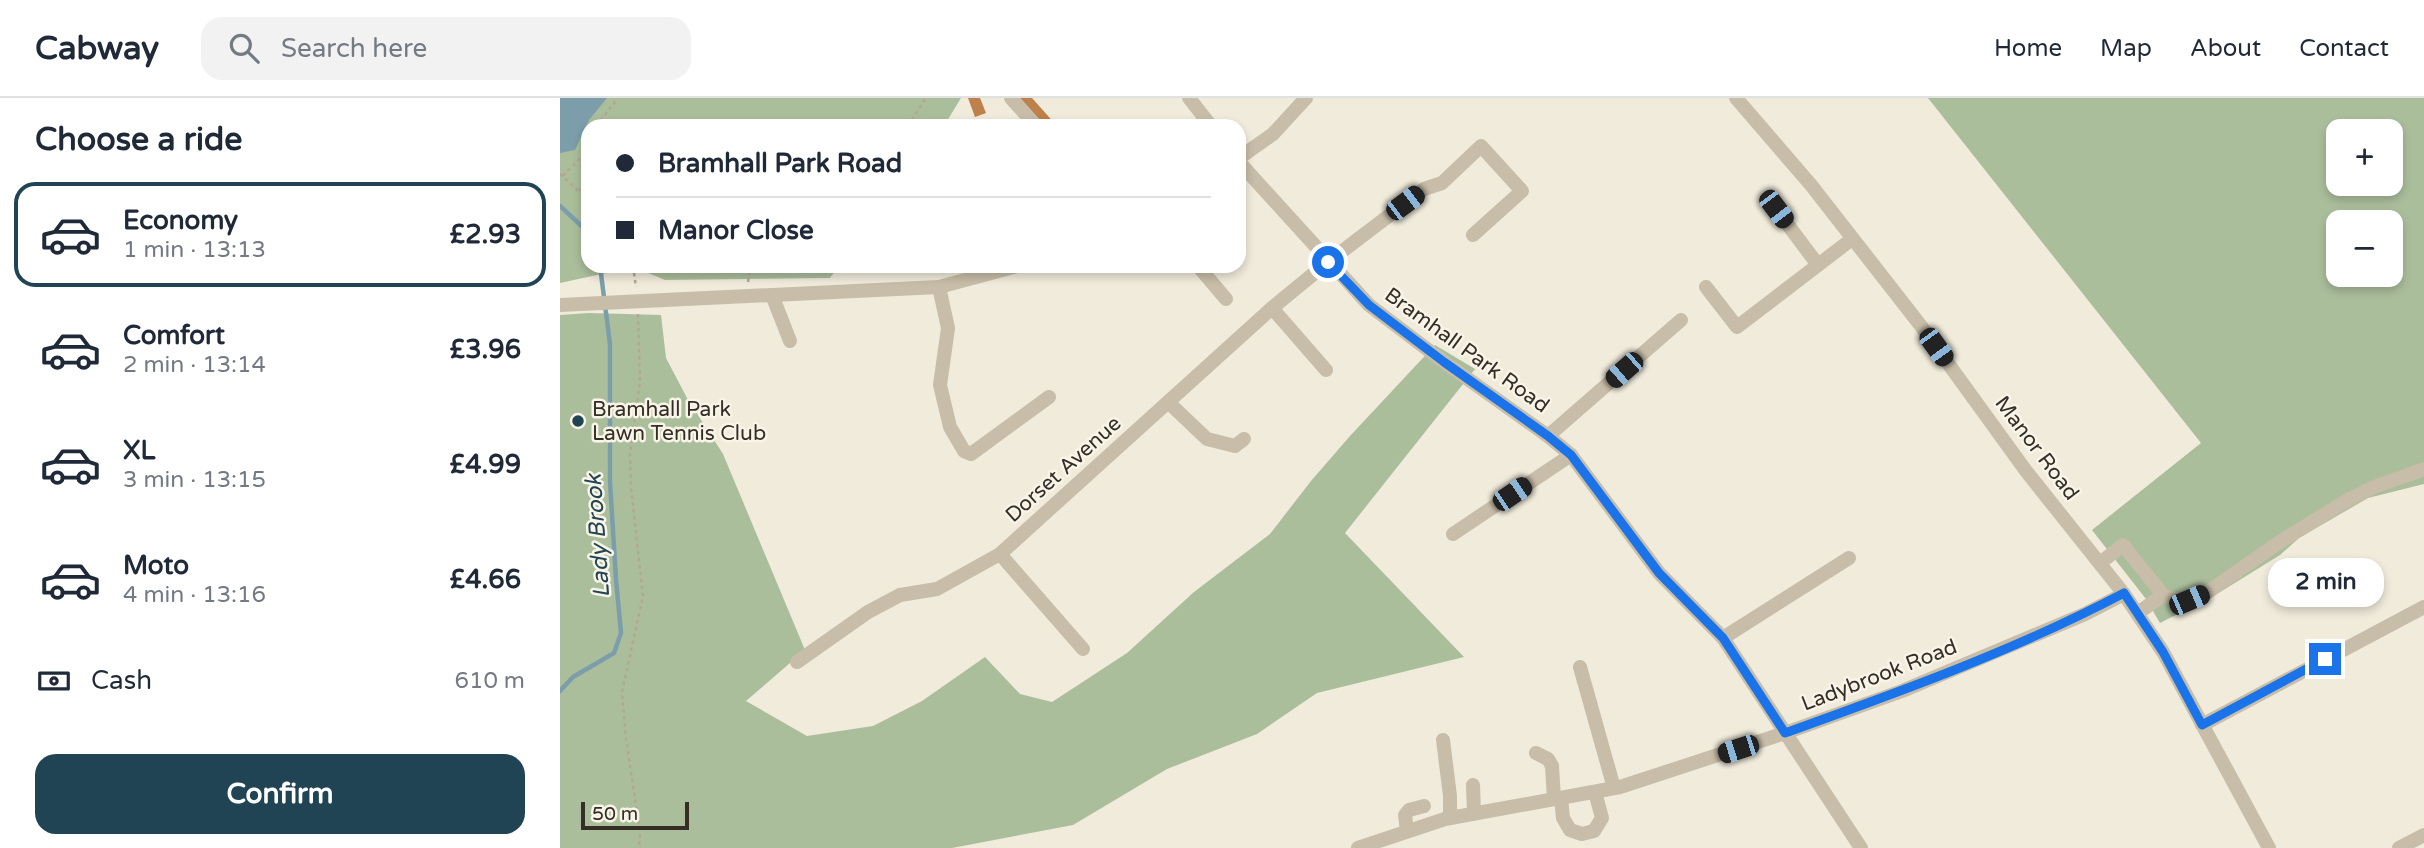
<!DOCTYPE html>
<meta charset="utf-8">
<style>
body{margin:0;font-family:"Varela Round",sans-serif;background:#f2f2f3;color:#1f2937;height:100vh;display:flex;flex-direction:column;font-size:26px;white-space:nowrap}
*{box-sizing:border-box;margin:0}
p{font-size:23px;color:#747a83}
.icon{flex:none;width:38px;height:38px;fill:none;stroke:currentColor;stroke-width:2;stroke-linecap:round;stroke-linejoin:round}
.map{position:relative;flex:1;overflow:hidden}
.sheet{display:flex;flex-direction:column;background:#fff;width:560px}
.sheet>*{flex:none}
.banner{position:absolute;left:21px;top:21px;width:665px;height:154px;border-radius:21px;box-shadow:0 4px 10px #0003;display:grid;align-content:center;height:154px;padding:0 35px;background:#fff}
.tools{position:absolute;left:1766px;top:21px;display:grid;gap:14px}
.tools a{display:grid;place-items:center;width:77px;height:77px;border-radius:14px;background:#fff;box-shadow:0 4px 10px #0003;font-size:35px}
.scale{position:absolute;left:21px;bottom:18px;width:108px;box-sizing:border-box;padding-left:7px;border:4px solid #342e27;border-top:0;font-size:19px;line-height:24px;white-space:nowrap;color:#342e27;-webkit-text-stroke:5px #f8f4e7;paint-order:stroke}
.end{position:absolute;width:32px;height:32px;margin:-16px;border:9px solid #1a73e8;background:#fff;box-shadow:0 0 0 4px #fff}
.from{border-radius:50%}
.bubble{position:absolute;height:49px;border-radius:21px;background:#fff;box-shadow:0 4px 10px #0003;font-size:23px;font-weight:700;line-height:49px;text-align:center}
.car{position:absolute;width:21px;height:42px;margin:-21px -10px;border-radius:9px;box-shadow:0 0 5px 2px #0007;background:linear-gradient(#222 24%,#8ab4d8 0 40%,#222 0 76%,#8ab4d8 0 86%,#222 0)}
.banner b{display:flex;align-items:center;gap:24px;height:66px;font-size:26px}
.banner b+b{border-top:2px solid #e0e1e3}
.banner i{width:18px;height:18px;background:#1f2937}
ul{padding:0;list-style:none}
li{display:flex;align-items:center;gap:21px;height:105px;margin:0 14px 10px;padding:0 21px;border:4px solid transparent;border-radius:21px}
li div{flex:1}
li b{display:block;font-size:26px}
li em{font-style:normal;font-weight:700}
li.selected{border-color:#204453}
li>.icon{width:63px;height:63px;stroke-width:1.5}
h2{padding:0 35px;font-size:32px;line-height:84px}
.pay{display:flex;align-items:center;gap:18px;height:77px;padding:0 35px;font-size:26px}
.pay p{margin-inline-start:auto}
.cta{display:flex;gap:14px;margin-top:auto;padding:14px 35px}
.cta a{flex:1;height:80px;border-radius:21px;background:#204453;color:#fff;font-size:28px;font-weight:700;line-height:80px;text-align:center}
header{display:flex;align-items:center;gap:42px;box-sizing:border-box;height:98px;padding:0 35px;background:#fff;border-bottom:2px solid #e0e1e3}
header strong{font-size:33px}
nav{display:flex;gap:38px;margin-inline-start:auto;font-size:24px}
.search{width:490px;height:63px;background:#f2f2f3;display:flex;align-items:center;gap:18px;box-sizing:border-box;padding:0 24px;border-radius:21px;color:#747a83;font-size:26px}
main{display:flex;flex:1;min-height:0}
.map>svg:first-child{display:block}
.green{fill:#abbe9c;fill-rule:evenodd}
.water{fill:#7c9eab}
.lines{fill:none;stroke-linecap:round;stroke-linejoin:round}
.stream{stroke:#7c9eab;stroke-width:4.5}
.building{fill:#be814b}
.path{stroke:#b3a792;stroke-width:2.5;stroke-dasharray:3.5 3.5;stroke-linecap:butt}
.minor{stroke:#c7bda8;stroke-width:14}
.route{stroke:#1a73e8;stroke-width:9}
.poi-dot{fill:#204453;stroke:#f8f4e7;stroke-width:2.5}
.labels{text-anchor:middle;stroke-width:5;stroke-linejoin:round;paint-order:stroke}
.street-label{font-size:21px;fill:#342e27;stroke:#f8f4e7}
.poi-label{font-size:21px;fill:#342e27;stroke:#f8f4e7;text-anchor:start}
.water-label{font-size:23px;font-style:italic;fill:#204453;stroke:#f8f4e7}
</style>
<header>
<strong>Cabway</strong>
<div class="search"><svg class="icon" aria-label="search" viewBox="0 0 24 24"><circle cx="10" cy="10" r="6"/><path d="M15 15l6 6"/></svg>Search here</div>
<nav><a>Home</a><a>Map</a><a>About</a><a>Contact</a></nav>
</header>
<main>
<section class="sheet">
<h2>Choose a ride</h2>
<ul>
<li class="selected"><svg class="icon" aria-label="car" viewBox="0 0 24 24"><path d="M5 17H2v-5l4-1 3-4h7l3 4 3 1v5h-3M9 17h6M6 11h13"/><circle cx="7" cy="17" r="2"/><circle cx="17" cy="17" r="2"/></svg><div><b>Economy</b><p>1 min · 13:13</p></div><em>£2.93</em></li>
<li><svg class="icon" aria-label="car" viewBox="0 0 24 24"><path d="M5 17H2v-5l4-1 3-4h7l3 4 3 1v5h-3M9 17h6M6 11h13"/><circle cx="7" cy="17" r="2"/><circle cx="17" cy="17" r="2"/></svg><div><b>Comfort</b><p>2 min · 13:14</p></div><em>£3.96</em></li>
<li><svg class="icon" aria-label="car" viewBox="0 0 24 24"><path d="M5 17H2v-5l4-1 3-4h7l3 4 3 1v5h-3M9 17h6M6 11h13"/><circle cx="7" cy="17" r="2"/><circle cx="17" cy="17" r="2"/></svg><div><b>XL</b><p>3 min · 13:15</p></div><em>£4.99</em></li>
<li><svg class="icon" aria-label="car" viewBox="0 0 24 24"><path d="M5 17H2v-5l4-1 3-4h7l3 4 3 1v5h-3M9 17h6M6 11h13"/><circle cx="7" cy="17" r="2"/><circle cx="17" cy="17" r="2"/></svg><div><b>Moto</b><p>4 min · 13:16</p></div><em>£4.66</em></li>
</ul>
<div class="pay"><svg class="icon" aria-label="cash" viewBox="0 0 24 24"><path d="M3 7h18v10H3z"/><circle cx="12" cy="12" r="2"/></svg>Cash<p>610 m</p></div>
<div class="cta"><a>Confirm</a></div>
</section>
<div class="map">
<svg width="1864" height="750" viewBox="0 0 1864 750">
<rect width="100%" height="100%" fill="#f0ebdb"/>
<!-- green -->
<g class="green">
<path d="M 0,0 L 401,0 L 384,28 L 28,28 L 28,168 L 279,168 L 270,180 L 105,182 L 74,169 L 0,185 Z"/>
<path d="M 1368,0 L 1864,0 L 1864,386 L 1808,400 L 1739,440 L 1720,457 L 1657,496 L 1600,525 L 1586,501 L 1532,432 L 1641,345 ZM 1778,33 L 1830,33 L 1830,86 L 1778,86 ZM 1778,124 L 1830,124 L 1830,177 L 1778,177 Z"/>
<path d="M 29,215 L 101,217 L 106,260 L 127,300 L 163,356 L 245,552 L 186,603 L 247,638 L 313,628 L 362,603 L 425,559 L 460,596 L 492,604 L 567,555 L 634,494 L 710,436 L 751,383 L 790,338 L 875,247 L 915,271 L 785,435 L 904,559 L 757,595 L 697,636 L 607,671 L 513,727 L 392,750 L 0,750 L 0,217 Z"/>
</g>
<!-- water -->
<path class="water" d="M 0,0 L 47,0 L 29,22 L 15,52 L 0,55 Z"/>
<g class="lines">
<!-- stream -->
<g class="stream">
<path d="M 0,108 L 28,134"/>
<path d="M 0,593 L 13,579 L 54,555 L 61,535 L 56,481 L 50,384 L 50,246 L 40,168"/>
</g>
</g>
<!-- building -->
<g class="building">
<path d="M 408,0 L 420,0 L 426,15 L 415,19 Z"/>
<path d="M 460,0 L 472,0 L 497,28 L 485,28 Z"/>
</g>
<g class="lines">
<!-- path -->
<g class="path">
<path d="M 36,28 L 58,0"/>
<path d="M 348,28 L 366,0"/>
<path d="M 0,76 L 28,102"/>
<path d="M 3,78 L 28,52"/>
<path d="M 19,91 L 28,96"/>
<path d="M 73,168 L 76,189"/>
<path d="M 188,184 L 191,168"/>
<path d="M 78,216 L 80,284 L 70,356 L 71,390 L 83,498 L 62,594 L 66,641 L 80,734 L 79,750"/>
</g>
<!-- minor -->
<g class="minor">
<path d="M 451,0 L 476,28"/>
<path d="M 629,0 L 651,28"/>
<path d="M 1176,0 L 1251,87 L 1361,228 L 1466,373 L 1564,496 L 1603,554 L 1709,750"/>
<path d="M 679,60 L 713,36 L 746,0"/>
<path d="M 679,64 L 809,207 L 884,264 L 988,338 L 1011,357 L 1099,475 L 1163,540 L 1301,750"/>
<path d="M 1216,111 L 1258,167"/>
<path d="M 638,168 L 666,201"/>
<path d="M 379,189 L 388,230 L 380,287 L 390,329 L 404,353 L 411,356 L 489,299"/>
<path d="M 1146,189 L 1177,229 L 1292,141"/>
<path d="M 212,197 L 230,243"/>
<path d="M 0,207 L 379,189 L 457,168"/>
<path d="M 712,210 L 766,272"/>
<path d="M 608,304 L 647,341 L 675,348 L 684,341"/>
<path d="M 988,338 L 1121,222"/>
<path d="M 893,436 L 1011,357"/>
<path d="M 440,456 L 523,551"/>
<path d="M 1540,465 L 1563,447 L 1603,497 L 1617,502 L 1629,502 L 1645,496 L 1721,443 L 1788,402 L 1814,389 L 1864,371"/>
<path d="M 1578,515 L 1603,497"/>
<path d="M 1163,540 L 1289,460"/>
<path d="M 237,564 L 308,514 L 340,497 L 377,491 L 440,456 L 712,210 L 768,164 L 864,91 L 882,85 L 921,48 L 962,93 L 913,137"/>
<path d="M 1020,569 L 1054,690"/>
<path d="M 1642,627 L 1864,509"/>
<path d="M 883,642 L 890,698 L 890,720"/>
<path d="M 976,655 L 988,661 L 992,668 L 994,701"/>
<path d="M 913,687 L 914,715"/>
<path d="M 1001,700 L 1003,720 L 1010,732 L 1022,736 L 1034,733 L 1042,720 L 1035,694"/>
<path d="M 847,733 L 845,717 L 849,712 L 864,708"/>
<path d="M 798,750 L 885,721 L 1060,689 L 1225,635 L 1342,593 L 1525,516 L 1564,496"/>
<path d="M 1839,750 L 1864,737"/>
</g>
</g>
<g class="lines">
<!-- route -->
<path class="route" d="M 768,164 L 809,207 L 884,264 L 988,338 L 1011,357 L 1099,475 L 1163,540 L 1225,635 C 1339,594 1456,552 1564,495 L 1603,554 L 1642,627 L 1765,561"/>
</g>
<!-- markers -->
<circle class="poi-dot" cx="18" cy="323" r="7"/>
<g class="labels">
<!-- street labels -->
<g class="street-label">
<text transform="translate(907 252) rotate(36)" y="7">Bramhall Park Road</text>
<text transform="translate(1477 350) rotate(53)" y="7">Manor Road</text>
<text transform="translate(503 371) rotate(-42)" y="7">Dorset Avenue</text>
<text transform="translate(1319 577) rotate(-21)" y="7">Ladybrook Road</text>
</g>
<!-- poi labels -->
<g class="poi-label">
<text x="32" y="318">Bramhall Park<tspan x="32" dy="24">Lawn Tennis Club</tspan></text>
</g>
<!-- water labels -->
<g class="water-label">
<text transform="translate(37 438) rotate(-94)" y="8">Lady Brook</text>
</g>
</g>
</svg>
<div class="tools">
<a>+</a>
<a>−</a>
</div>
<div class="scale">50 m</div>
<i class="end from" style="left:768px;top:164px"></i>
<i class="end" style="left:1765px;top:561px"></i>
<div class="bubble" style="left:1708px;top:460px;width:116px">2 min</div>
<i class="car" style="left:845px;top:105px;rotate:53deg"></i>
<i class="car" style="left:1216px;top:111px;rotate:143deg"></i>
<i class="car" style="left:1376px;top:249px;rotate:144deg"></i>
<i class="car" style="left:1064px;top:272px;rotate:229deg"></i>
<i class="car" style="left:952px;top:396px;rotate:56deg"></i>
<i class="car" style="left:1629px;top:502px;rotate:67deg"></i>
<i class="car" style="left:1178px;top:651px;rotate:252deg"></i>
<div class="banner">
<b><i class="from"></i>Bramhall Park Road</b>
<b><i></i>Manor Close</b>
</div>
</div>
</main>
